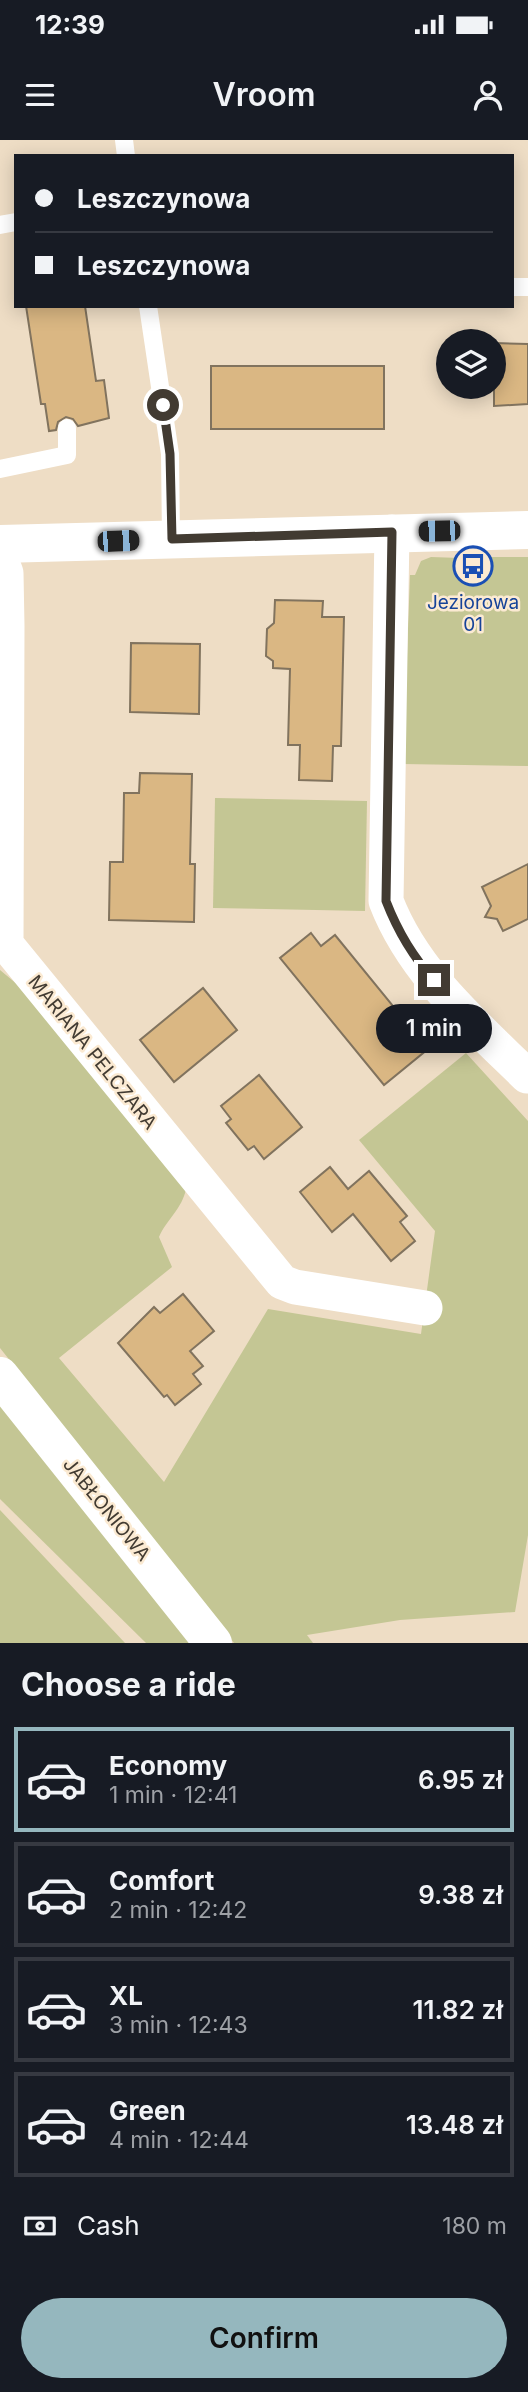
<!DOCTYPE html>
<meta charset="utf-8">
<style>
body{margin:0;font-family:Inter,sans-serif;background:#20242c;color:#f1f3f6;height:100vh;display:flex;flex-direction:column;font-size:26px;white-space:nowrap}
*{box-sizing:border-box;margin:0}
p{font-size:23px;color:#9ea1a6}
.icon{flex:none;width:38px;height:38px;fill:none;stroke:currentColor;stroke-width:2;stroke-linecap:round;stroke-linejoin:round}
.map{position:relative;height:1503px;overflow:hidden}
.drawer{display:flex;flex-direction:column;background:#171b24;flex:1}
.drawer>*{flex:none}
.hud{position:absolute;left:14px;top:14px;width:500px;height:154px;border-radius:0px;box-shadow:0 4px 18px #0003;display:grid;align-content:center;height:154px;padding:0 21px;background:#171b24}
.fabs{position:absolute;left:436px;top:189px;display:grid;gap:14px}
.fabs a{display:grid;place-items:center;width:70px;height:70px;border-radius:50%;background:#171b24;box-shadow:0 4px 18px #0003;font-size:35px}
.end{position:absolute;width:32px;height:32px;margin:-16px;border:9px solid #423b32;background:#fff;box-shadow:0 0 0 4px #fff}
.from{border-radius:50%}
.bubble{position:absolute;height:49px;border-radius:24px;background:#171b24;box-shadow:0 4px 18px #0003;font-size:23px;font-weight:600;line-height:49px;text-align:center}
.car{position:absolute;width:21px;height:42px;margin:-21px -10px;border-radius:9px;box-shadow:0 0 5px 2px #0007;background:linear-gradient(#222 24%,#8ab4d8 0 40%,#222 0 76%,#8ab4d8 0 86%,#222 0)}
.hud b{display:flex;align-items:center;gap:24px;height:66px;font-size:26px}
.hud b+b{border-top:2px solid #363941}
.hud i{width:18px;height:18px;background:#f1f3f6}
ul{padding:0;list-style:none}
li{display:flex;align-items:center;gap:21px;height:105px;margin:0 14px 10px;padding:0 7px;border:4px solid #363941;border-radius:0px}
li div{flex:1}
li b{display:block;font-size:26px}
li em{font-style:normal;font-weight:600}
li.current{border-color:#95b7be}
li>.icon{width:63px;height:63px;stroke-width:1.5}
h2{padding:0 21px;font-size:32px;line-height:84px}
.pay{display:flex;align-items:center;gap:18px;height:77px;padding:0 21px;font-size:26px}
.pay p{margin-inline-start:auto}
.button{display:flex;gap:14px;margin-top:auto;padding:14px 21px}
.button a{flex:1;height:80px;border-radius:42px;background:#95b7be;color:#111;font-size:28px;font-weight:600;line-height:80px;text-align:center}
.status{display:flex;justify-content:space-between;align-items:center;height:49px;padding:0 35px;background:#171b24;direction:ltr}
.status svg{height:19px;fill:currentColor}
header{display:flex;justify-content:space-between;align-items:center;height:91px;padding:0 21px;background:#171b24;font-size:32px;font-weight:600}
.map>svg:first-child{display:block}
.green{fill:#c4c694}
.building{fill:#dab783;stroke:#81735e;stroke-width:2}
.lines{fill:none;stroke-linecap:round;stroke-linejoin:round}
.service{stroke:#fff;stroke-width:18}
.minor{stroke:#fff;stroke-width:35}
.tertiary{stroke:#fff;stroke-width:38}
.secondary{stroke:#fff;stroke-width:38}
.route{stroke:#423b32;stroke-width:9}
.labels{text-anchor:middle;stroke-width:5;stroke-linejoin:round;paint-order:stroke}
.transit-label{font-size:19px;fill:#164399;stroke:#fbead2}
.street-label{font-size:19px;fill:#423b32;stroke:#fbead2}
</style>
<div class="status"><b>12:39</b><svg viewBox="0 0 49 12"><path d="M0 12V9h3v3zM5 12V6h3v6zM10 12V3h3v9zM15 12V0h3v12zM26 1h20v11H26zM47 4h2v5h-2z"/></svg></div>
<header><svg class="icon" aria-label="menu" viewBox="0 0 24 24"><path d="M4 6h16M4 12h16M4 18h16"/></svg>Vroom<svg class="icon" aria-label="person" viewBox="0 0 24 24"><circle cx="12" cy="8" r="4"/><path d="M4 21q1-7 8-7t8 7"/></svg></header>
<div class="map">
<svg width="528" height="1503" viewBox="0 0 528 1503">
<rect width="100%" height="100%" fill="#eeddc5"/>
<!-- green -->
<g class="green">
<path d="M 431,417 L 460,418 L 461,429 L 489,428 L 488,417 L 528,417 L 528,626 L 403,624 L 410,435 L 415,435 L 421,421 Z"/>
<path d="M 215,658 L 367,661 L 365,771 L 213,768 Z"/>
<path d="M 0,830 L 48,870 L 186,1049 C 182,1069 167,1079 159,1097 L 172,1127 L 59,1218 L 164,1342 L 268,1169 L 421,1194 L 435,1091 L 359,1000 L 466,913 L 528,981 L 528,1395 L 515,1472 L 400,1480 L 307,1495 L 313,1503 L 234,1503 L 0,1208 Z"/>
<path d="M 0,1256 L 197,1503 L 146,1503 L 0,1359 Z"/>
<path d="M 0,1370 L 125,1503 L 0,1503 Z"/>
</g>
<!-- building -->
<g class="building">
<path d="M 26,166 L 85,166 L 96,241 L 104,240 L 109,278 L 78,286 L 73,279 L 66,277 L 58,282 L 56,290 L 49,291 L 45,264 L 41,264 Z"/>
<path d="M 494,203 L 528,204 L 528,264 L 494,266 Z"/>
<rect x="211" y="226" width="173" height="63"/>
<path d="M 275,460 L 323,461 L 322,477 L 344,477 L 341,606 L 333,606 L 332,641 L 299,640 L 300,605 L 288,605 L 290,529 L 273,528 L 273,521 L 266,516 L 267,489 L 274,483 Z"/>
<path d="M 131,503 L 200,504 L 199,574 L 130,572 Z"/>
<path d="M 140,633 L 192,634 L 190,724 L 195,724 L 194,782 L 109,780 L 110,722 L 123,722 L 124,653 L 139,653 Z"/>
<path d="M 528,724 L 528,779 L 503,791 L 497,779 L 485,777 L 491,766 L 482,747 Z"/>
<path d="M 311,793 L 321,806 L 335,795 L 428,909 L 384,945 L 280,818 Z"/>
<path d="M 203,848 L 237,890 L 174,942 L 140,900 Z"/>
<path d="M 259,935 L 302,987 L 264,1019 L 254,1006 L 248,1010 L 226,983 L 231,979 L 221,966 Z"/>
<path d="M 330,1027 L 348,1049 L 369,1031 L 407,1076 L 400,1082 L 415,1101 L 391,1121 L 353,1074 L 332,1092 L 300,1052 Z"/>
<path d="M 183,1154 L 214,1191 L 190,1211 L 203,1226 L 193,1234 L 201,1244 L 175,1265 L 167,1255 L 164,1257 L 118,1203 L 154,1167 L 160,1173 Z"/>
</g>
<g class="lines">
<!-- service -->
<g class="service">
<path d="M 124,0 L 126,16"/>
<path d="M 0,85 L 16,82"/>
<path d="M 513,147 L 528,147"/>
<path d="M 148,166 L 170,314 L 171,399"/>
<path d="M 0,329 L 67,315 L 67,288"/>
</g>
<!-- minor -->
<g class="minor">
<path d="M 392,392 L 386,761 C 413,832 474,884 527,936"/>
<path d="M 0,416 L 6,433 L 7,486 L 6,804 L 282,1142 L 295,1147 L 425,1168"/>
</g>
<!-- tertiary -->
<path class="tertiary" d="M 0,404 L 528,390"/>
<!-- secondary -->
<path class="secondary" d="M 0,1236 L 213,1503"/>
</g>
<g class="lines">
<!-- route -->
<path class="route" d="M 163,265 L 170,314 L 172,399 L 392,392 L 386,761 C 398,792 412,816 434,840"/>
</g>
<!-- icons -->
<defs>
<g id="bus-ring" transform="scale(2.0125)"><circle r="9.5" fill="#fbead2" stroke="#1a4fb4" stroke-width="1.5"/><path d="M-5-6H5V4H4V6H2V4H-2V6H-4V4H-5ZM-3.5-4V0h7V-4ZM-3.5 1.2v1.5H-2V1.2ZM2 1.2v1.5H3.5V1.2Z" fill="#1a4fb4"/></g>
</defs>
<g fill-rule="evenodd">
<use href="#bus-ring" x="473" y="426"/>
</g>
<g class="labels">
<!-- transit labels -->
<g class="transit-label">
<text x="473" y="469">Jeziorowa<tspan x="473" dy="22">01</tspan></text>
</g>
<!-- street labels -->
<g class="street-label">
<text transform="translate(93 912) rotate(51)" y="7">MARIANA PELCZARA</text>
<text transform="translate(107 1369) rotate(51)" y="7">JABŁONIOWA</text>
</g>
</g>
</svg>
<div class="fabs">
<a><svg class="icon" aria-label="layers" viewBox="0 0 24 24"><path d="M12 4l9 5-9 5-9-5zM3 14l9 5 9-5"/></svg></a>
</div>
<i class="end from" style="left:163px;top:265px"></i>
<i class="end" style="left:434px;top:840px"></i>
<div class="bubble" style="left:376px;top:864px;width:116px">1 min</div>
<i class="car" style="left:439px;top:391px;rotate:269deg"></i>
<i class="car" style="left:118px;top:401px;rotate:88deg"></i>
<div class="hud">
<b><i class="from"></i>Leszczynowa</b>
<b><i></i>Leszczynowa</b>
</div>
</div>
<section class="drawer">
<h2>Choose a ride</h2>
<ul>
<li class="current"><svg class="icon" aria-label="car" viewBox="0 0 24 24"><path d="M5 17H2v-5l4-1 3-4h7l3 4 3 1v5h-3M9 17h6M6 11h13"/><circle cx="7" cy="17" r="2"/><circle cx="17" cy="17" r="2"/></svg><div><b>Economy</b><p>1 min · 12:41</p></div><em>6.95 zł</em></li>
<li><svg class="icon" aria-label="car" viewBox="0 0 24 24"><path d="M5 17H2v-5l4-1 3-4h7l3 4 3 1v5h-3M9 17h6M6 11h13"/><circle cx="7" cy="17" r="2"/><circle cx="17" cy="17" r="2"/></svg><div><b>Comfort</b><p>2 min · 12:42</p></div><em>9.38 zł</em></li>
<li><svg class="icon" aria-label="car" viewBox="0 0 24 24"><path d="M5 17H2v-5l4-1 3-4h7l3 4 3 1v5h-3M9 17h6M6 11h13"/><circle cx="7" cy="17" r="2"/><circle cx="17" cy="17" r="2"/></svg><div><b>XL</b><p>3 min · 12:43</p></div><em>11.82 zł</em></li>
<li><svg class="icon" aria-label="car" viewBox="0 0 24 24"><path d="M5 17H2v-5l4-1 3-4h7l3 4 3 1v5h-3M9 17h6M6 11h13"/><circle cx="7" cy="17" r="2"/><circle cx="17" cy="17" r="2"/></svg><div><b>Green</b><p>4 min · 12:44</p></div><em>13.48 zł</em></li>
</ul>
<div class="pay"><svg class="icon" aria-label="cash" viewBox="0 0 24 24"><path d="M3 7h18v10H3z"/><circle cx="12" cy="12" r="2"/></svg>Cash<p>180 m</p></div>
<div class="button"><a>Confirm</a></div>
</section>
